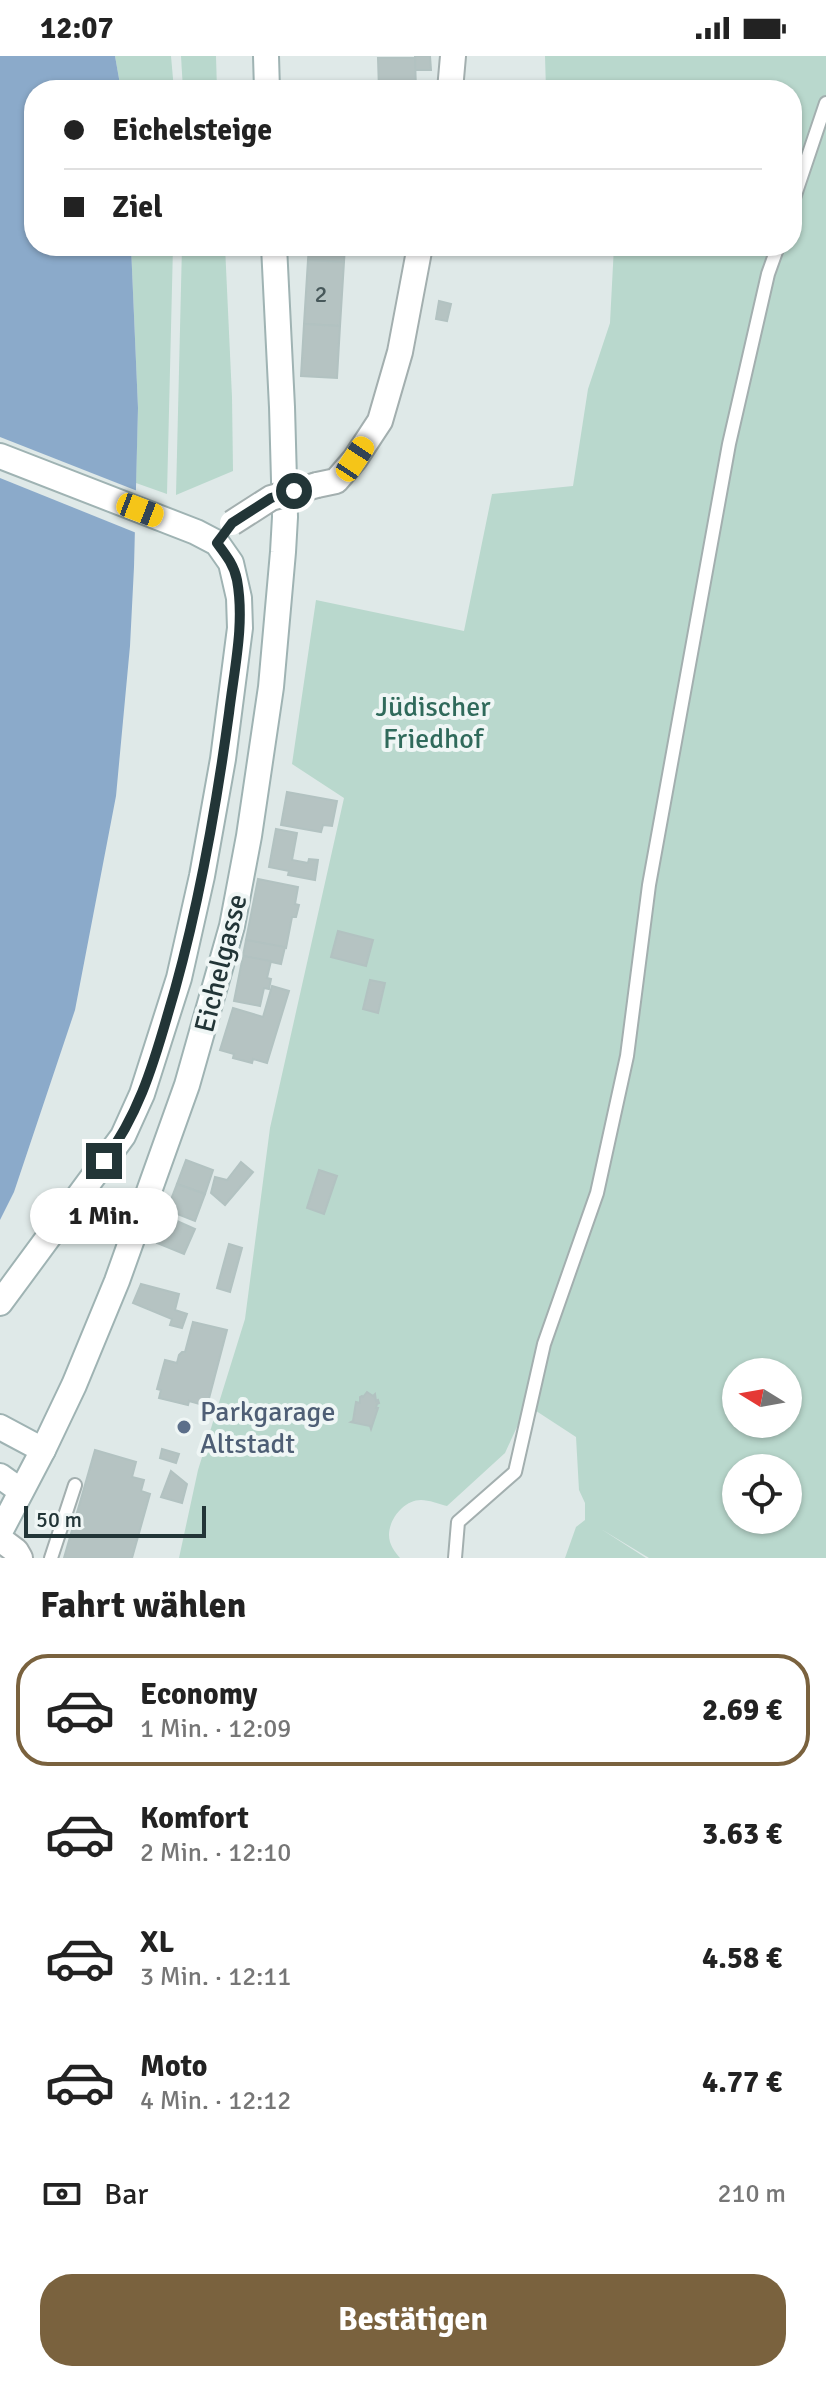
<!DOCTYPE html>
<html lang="de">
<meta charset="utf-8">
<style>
body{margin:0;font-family:Signika,sans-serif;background:#f6f6f6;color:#222;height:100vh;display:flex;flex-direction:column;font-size:30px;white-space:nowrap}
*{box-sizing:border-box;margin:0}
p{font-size:26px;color:#767676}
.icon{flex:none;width:44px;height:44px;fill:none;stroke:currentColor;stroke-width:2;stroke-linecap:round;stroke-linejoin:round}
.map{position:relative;height:1502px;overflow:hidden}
.side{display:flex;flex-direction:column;background:#fff;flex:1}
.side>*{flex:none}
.guide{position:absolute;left:24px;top:24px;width:778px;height:176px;border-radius:32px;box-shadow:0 2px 6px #0004;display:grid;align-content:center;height:176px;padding:0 40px;background:#fff}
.needle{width:52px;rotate:281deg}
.tools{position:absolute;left:722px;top:1302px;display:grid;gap:16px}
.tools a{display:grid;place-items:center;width:80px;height:80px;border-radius:50%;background:#fff;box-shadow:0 2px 6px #0004;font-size:40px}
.scale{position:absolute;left:24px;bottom:20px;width:182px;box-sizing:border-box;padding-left:8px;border:4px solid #223537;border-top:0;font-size:22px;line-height:28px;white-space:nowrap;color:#223537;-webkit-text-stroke:6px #eff6f5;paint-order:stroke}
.end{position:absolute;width:36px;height:36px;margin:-18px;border:10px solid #223537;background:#fff;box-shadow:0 0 0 4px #fff}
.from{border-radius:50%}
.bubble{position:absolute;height:56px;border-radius:28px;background:#fff;box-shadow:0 2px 6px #0004;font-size:26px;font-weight:800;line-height:56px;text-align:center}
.car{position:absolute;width:24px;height:48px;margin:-24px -12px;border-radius:10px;box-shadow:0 0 6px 2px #0007;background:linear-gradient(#f5c518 24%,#345 0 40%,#f5c518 0 76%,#345 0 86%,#f5c518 0)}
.guide b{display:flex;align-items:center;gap:28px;height:76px;font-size:30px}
.guide b+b{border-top:2px solid #e0e0e0}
.guide i{width:20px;height:20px;background:#222}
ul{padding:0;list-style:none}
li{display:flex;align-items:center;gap:24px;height:112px;margin:0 16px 12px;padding:0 24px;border:4px solid transparent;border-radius:32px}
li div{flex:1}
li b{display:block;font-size:30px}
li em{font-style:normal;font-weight:800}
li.on{border-color:#7a623e}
li>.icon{width:72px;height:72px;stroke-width:1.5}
h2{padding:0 40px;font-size:36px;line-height:96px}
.pay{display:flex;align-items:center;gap:20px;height:88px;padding:0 40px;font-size:30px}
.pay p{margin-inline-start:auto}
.button{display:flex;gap:16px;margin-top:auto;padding:16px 40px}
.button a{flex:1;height:92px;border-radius:32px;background:#7a623e;color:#fff;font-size:32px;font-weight:800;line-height:92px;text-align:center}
.status{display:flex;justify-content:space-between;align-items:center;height:56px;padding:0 40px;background:#fff;direction:ltr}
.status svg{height:22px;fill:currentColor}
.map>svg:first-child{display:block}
.green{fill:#b9d8cd;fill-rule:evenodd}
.water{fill:#8baaca}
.pier{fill:#dfe9e8}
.building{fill:#b5c3c2;stroke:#b2c2c1;stroke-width:2}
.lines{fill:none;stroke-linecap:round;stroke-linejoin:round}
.lane-casing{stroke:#a3afaf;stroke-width:16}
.street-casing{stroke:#a3afaf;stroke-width:28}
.secondary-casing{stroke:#9fb3b3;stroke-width:28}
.lane{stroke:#fff;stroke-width:12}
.street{stroke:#fff;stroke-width:24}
.secondary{stroke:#fff;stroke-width:24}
.street-bridge-casing{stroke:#a3afaf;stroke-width:28;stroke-linecap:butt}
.street-bridge{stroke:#fff;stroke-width:24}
.route{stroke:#223537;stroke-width:10}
.service-dot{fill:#5c6f8a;stroke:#eff6f5;stroke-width:3}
.labels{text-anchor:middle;stroke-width:8;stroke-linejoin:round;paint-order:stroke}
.number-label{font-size:24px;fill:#47585a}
.park-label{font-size:28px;fill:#306a5b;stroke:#eff6f5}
.street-label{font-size:28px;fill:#223537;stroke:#eff6f5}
.service-label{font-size:28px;fill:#4e5e75;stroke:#eff6f5;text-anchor:start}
</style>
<div class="status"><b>12:07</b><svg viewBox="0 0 49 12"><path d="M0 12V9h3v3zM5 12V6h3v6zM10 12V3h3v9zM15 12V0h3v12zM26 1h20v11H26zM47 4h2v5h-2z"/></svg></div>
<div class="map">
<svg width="826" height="1502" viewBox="0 0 826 1502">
<rect width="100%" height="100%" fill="#dfe9e8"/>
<!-- green -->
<g class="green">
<path d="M 115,0 L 171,0 L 174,34 L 121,34 Z"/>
<path d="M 181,0 L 216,0 L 217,34 L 183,34 Z"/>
<path d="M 545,0 L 826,0 L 826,1502 L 649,1502 L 601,1473 L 646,1502 L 565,1502 L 576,1471 L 585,1464 L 585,1447 L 579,1434 L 576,1381 L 527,1349 L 505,1397 L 447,1450 C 439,1448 429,1444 421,1444 C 404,1444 389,1463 389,1479 C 389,1489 395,1496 400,1502 L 179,1502 L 198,1414 L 245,1263 L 270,1072 L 344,742 L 292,708 L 316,544 L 464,575 L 492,438 L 573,430 L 588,333 L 610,267 L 614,190 L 792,190 L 792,34 L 546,34 ZM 736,1316 L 788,1316 L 788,1368 L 736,1368 ZM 736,1412 L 788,1412 L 788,1464 L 736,1464 Z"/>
<path d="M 131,190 L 173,190 L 167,438 L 136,427 L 138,352 Z"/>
<path d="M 182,190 L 225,190 L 232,341 L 233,415 L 176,439 Z"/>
</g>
<!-- water -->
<path class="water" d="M 0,0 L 115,0 L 121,34 L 34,34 L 34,190 L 131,190 L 138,352 L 134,511 L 130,590 L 116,740 L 75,954 L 14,1136 L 0,1164 Z"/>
<!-- pier -->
<path class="pier" d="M 0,381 L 140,436 L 139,478 L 0,422 Z"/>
<!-- building -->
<g class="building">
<path d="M 415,0 L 430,0 L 431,14 L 415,14 Z"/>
<path d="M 378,2 L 415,2 L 416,34 L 379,34 Z"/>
<path d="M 309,190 L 345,190 L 344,206 L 308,204 Z"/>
<path d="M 308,204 L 344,206 L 340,270 L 304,268 Z"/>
<path d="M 439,245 L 451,248 L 447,265 L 436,263 Z"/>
<path d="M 304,268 L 340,270 L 337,322 L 301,320 Z"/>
<path d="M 287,736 L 337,745 L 332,770 L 323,769 L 321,776 L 281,769 Z"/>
<path d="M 276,773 L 297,777 L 292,804 L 308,807 L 309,803 L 318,804 L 315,824 L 288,819 L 289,815 L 269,811 Z"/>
<path d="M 258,823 L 298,831 L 295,848 L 299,849 L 296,861 L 292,861 L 286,892 L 246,884 Z"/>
<path d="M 338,875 L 373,884 L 366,910 L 331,901 Z"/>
<path d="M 246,884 L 285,891 L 281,908 L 243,900 Z"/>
<path d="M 243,900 L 271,905 L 267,922 L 271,923 L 269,933 L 264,932 L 260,950 L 234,945 Z"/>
<path d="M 370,924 L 385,927 L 378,957 L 363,953 Z"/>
<path d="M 272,930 L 289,935 L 267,1007 L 253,1003 L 252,1007 L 233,1002 L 234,998 L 220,994 L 233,952 L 263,961 Z"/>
<path d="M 186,1104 L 213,1114 L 205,1138 L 177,1128 Z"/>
<path d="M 241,1106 L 253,1116 L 225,1149 L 211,1137 L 215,1121 L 227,1124 Z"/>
<path d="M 319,1114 L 337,1120 L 324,1158 L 307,1152 Z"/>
<path d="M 177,1128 L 205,1138 L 195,1165 L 167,1154 Z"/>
<path d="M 168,1161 L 195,1173 L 184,1198 L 157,1187 Z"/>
<path d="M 229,1188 L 242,1192 L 230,1236 L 217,1232 Z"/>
<path d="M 141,1228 L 179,1238 L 175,1254 L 187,1258 L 182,1272 L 170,1269 L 172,1263 L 133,1247 Z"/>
<path d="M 193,1266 L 227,1274 L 207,1350 L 189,1345 L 188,1349 L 159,1342 L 161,1334 L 157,1333 L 165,1304 L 177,1307 L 179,1299 L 182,1296 L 185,1296 Z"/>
<path d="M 367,1336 L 373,1340 L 375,1338 L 376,1345 L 378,1344 L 379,1347 L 377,1348 L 376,1352 L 378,1352 L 371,1373 L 370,1370 L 351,1366 L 353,1365 L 356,1346 L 360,1347 L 360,1341 L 362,1340 L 363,1341 Z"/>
<path d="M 162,1393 L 179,1398 L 176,1407 L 160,1402 Z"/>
<path d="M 95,1394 L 136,1406 L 132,1421 L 144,1424 L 141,1435 L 150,1438 L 132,1502 L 64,1502 Z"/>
<path d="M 171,1415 L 187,1428 L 182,1447 L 161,1441 Z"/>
</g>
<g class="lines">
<!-- lane casing -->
<g class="lane-casing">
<g id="lane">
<path d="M 792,148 L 826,47"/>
<path d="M 51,1502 L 75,1429"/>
<path d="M 455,1502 L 458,1466 L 515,1416 L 544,1288 L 597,1137 L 627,1000 L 649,829 L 729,388 L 768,218 L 778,190"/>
</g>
</g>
<!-- street casing -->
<g class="street-casing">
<g id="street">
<path d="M 450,34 L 453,0"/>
<path d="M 317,429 L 336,425 L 355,403 L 380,365 L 400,296 L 420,190"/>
<path d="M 0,1483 L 16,1495 L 20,1502"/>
</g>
</g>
<!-- secondary casing -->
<g class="secondary-casing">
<g id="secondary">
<path d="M 266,0 L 267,34"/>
<path d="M 0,400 L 196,476 L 217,487 L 231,507 L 239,542 L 240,572 L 223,703 L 202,820 L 179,922 L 142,1038 L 123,1080 L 0,1247"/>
<path d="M 0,1371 L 43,1394"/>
<path d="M 0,1420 L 21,1435"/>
<path d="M 0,1476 L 43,1394 L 74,1329 L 117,1225 L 187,1029 L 232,870 L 249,780 L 271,631 L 283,496 L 285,461 L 282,351 L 274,190"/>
</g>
</g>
<!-- lane -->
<use href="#lane" class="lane"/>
<!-- street -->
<use href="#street" class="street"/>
<!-- secondary -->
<use href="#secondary" class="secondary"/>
<!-- street-bridge casing -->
<g class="street-bridge-casing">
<path id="street-bridge" d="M 232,467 L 271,442 L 317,429"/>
</g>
<!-- street-bridge -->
<use href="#street-bridge" class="street-bridge"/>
</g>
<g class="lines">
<!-- route -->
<path class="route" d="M 104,1105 C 137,1061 152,1013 167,961 C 197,862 215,760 229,657 C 234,614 245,568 237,524 C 234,509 226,499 217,487 L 232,467 L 271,442 L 294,435"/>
</g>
<!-- markers -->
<circle class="service-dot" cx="184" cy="1371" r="8"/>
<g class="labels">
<!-- number labels -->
<g class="number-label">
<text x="321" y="246">2</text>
</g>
<!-- park labels -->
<g class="park-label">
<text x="433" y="660">Jüdischer<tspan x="433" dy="32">Friedhof</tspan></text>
</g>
<!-- street labels -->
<g class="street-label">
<text transform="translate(220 907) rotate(-76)" y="10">Eichelgasse</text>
</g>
<!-- service labels -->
<g class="service-label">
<text x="200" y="1365">Parkgarage<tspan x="200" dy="32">Altstadt</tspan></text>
</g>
</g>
</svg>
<div class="tools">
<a><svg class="needle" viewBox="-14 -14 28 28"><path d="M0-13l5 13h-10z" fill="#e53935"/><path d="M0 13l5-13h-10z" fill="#767676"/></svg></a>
<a><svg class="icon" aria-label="locate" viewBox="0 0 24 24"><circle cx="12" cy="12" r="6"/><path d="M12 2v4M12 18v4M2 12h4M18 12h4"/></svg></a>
</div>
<div class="scale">50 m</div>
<i class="end from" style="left:294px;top:435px"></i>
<i class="end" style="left:104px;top:1105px"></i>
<div class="bubble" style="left:30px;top:1132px;width:148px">1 Min.</div>
<i class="car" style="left:355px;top:403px;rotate:33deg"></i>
<i class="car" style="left:140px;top:454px;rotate:111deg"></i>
<div class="guide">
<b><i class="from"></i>Eichelsteige</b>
<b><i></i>Ziel</b>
</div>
</div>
<section class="side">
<h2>Fahrt wählen</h2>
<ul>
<li class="on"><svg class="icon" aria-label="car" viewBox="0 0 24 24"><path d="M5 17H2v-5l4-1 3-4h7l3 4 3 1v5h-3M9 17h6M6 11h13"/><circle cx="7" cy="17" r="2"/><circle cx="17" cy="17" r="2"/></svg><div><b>Economy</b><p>1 Min. · 12:09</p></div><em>2.69 €</em></li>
<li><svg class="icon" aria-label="car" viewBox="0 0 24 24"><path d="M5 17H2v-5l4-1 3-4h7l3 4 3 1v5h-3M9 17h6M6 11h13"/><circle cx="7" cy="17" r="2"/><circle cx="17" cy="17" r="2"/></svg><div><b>Komfort</b><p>2 Min. · 12:10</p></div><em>3.63 €</em></li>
<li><svg class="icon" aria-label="car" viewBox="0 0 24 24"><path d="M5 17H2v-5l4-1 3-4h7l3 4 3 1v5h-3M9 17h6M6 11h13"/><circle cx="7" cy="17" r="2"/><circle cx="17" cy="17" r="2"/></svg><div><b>XL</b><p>3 Min. · 12:11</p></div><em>4.58 €</em></li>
<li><svg class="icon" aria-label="car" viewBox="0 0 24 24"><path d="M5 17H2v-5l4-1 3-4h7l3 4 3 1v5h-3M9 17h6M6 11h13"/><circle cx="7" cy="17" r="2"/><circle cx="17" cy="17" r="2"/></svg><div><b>Moto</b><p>4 Min. · 12:12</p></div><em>4.77 €</em></li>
</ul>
<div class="pay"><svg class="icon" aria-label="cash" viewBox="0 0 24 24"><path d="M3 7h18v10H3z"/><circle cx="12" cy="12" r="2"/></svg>Bar<p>210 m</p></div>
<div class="button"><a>Bestätigen</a></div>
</section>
